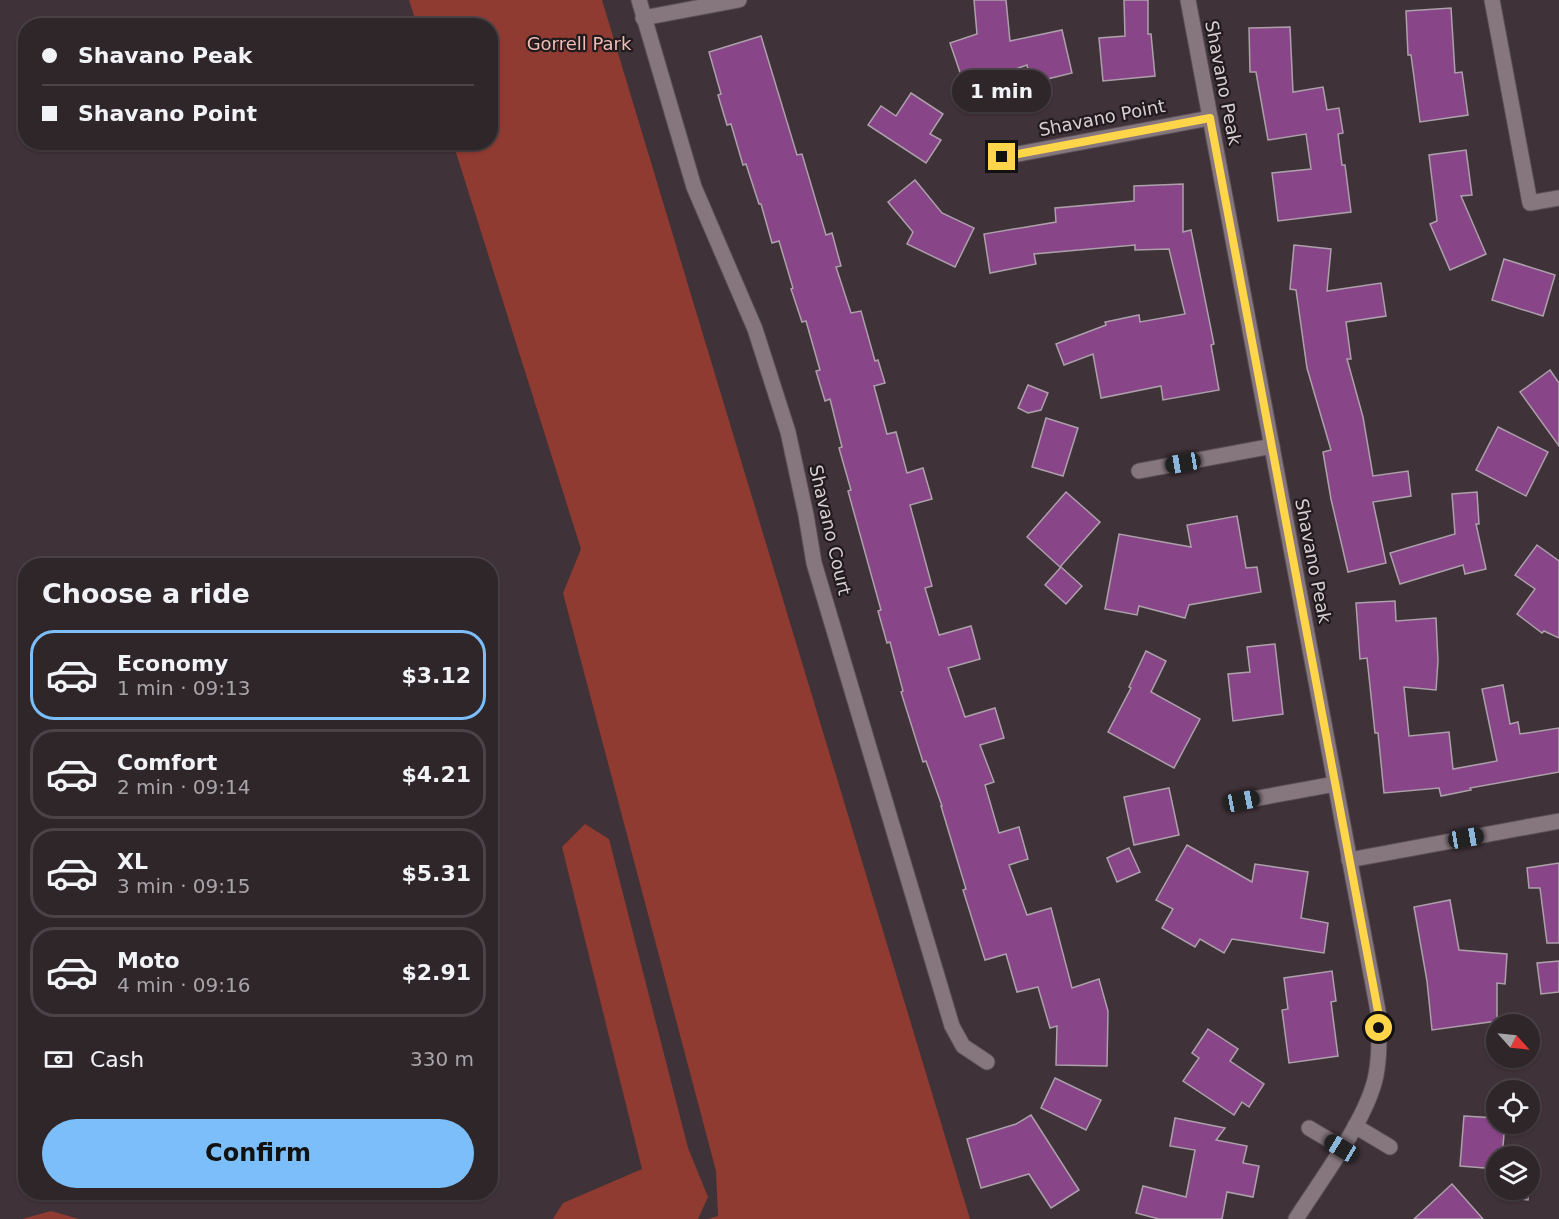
<!DOCTYPE html>
<meta charset="utf-8">
<style>
body{margin:0;font-family:"DejaVu Sans",sans-serif;background:#3b3236;color:#f1f3f6;height:100vh;display:flex;flex-direction:column;font-size:22px;white-space:nowrap}
*{box-sizing:border-box;margin:0}
p{font-size:20px;color:#a7a5a8}
.icon{flex:none;width:33px;height:33px;fill:none;stroke:currentColor;stroke-width:2;stroke-linecap:round;stroke-linejoin:round}
.map{position:relative;flex:1;overflow:hidden}
.side{position:absolute;left:18px;top:558px;width:480px;height:642px;display:flex;flex-direction:column;background:#2f262a;border-radius:24px;box-shadow:0 2px 4px #0004,0 0 0 2px #4a4347}
.side>*{flex:none}
.top-card{position:absolute;left:18px;top:18px;width:480px;height:132px;border-radius:24px;box-shadow:0 2px 4px #0004,0 0 0 2px #4a4347;display:grid;align-content:center;height:132px;padding:0 24px;background:#2f262a}
.needle{width:39px;rotate:117deg}
.fabs{position:absolute;left:1486px;top:1014px;display:grid;gap:12px}
.fabs a{display:grid;place-items:center;width:54px;height:54px;border-radius:50%;background:#2f262a;box-shadow:0 2px 4px #0004,0 0 0 2px #4a4347;font-size:30px}
.end{position:absolute;width:27px;height:27px;margin:-14px;border:8px solid #ffd54a;background:#111;box-shadow:0 0 0 3px #111}
.from{border-radius:50%}
.bubble{position:absolute;height:42px;border-radius:21px;background:#2f262a;box-shadow:0 2px 4px #0004,0 0 0 2px #4a4347;font-size:20px;font-weight:700;line-height:42px;text-align:center}
.car{position:absolute;width:18px;height:36px;margin:-18px -9px;border-radius:8px;box-shadow:0 0 4px 2px #0007;background:linear-gradient(#222 24%,#8ab4d8 0 40%,#222 0 76%,#8ab4d8 0 86%,#222 0)}
.top-card b{display:flex;align-items:center;gap:21px;height:57px;font-size:22px}
.top-card b+b{border-top:2px solid #4a4347}
.top-card i{width:15px;height:15px;background:#f1f3f6}
ul{padding:0;list-style:none}
li{display:flex;align-items:center;gap:18px;height:90px;margin:0 12px 9px;padding:0 12px;border:3px solid #4a4347;border-radius:24px}
li div{flex:1}
li b{display:block;font-size:22px}
li em{font-style:normal;font-weight:700}
li.active{border-color:#7cbef9}
li>.icon{width:54px;height:54px;stroke-width:1.5}
h2{padding:0 24px;font-size:27px;line-height:72px}
.pay{display:flex;align-items:center;gap:15px;height:66px;padding:0 24px;font-size:22px}
.pay p{margin-inline-start:auto}
.primary-button{display:flex;gap:12px;margin-top:auto;padding:12px 24px}
.primary-button a{flex:1;height:69px;border-radius:36px;background:#7cbef9;color:#111;font-size:24px;font-weight:700;line-height:69px;text-align:center}
.map>svg:first-child{display:block}
.green{fill:#8f3b31}
.building{fill:#884587;stroke:#aca0ab;stroke-width:1.5}
.lines{fill:none;stroke-linecap:round;stroke-linejoin:round}
.street-casing{stroke:#5a5055;stroke-width:17}
.street{stroke:#86777e;stroke-width:15}
.route{stroke:#ffd54a;stroke-width:8}
.labels{text-anchor:middle;stroke-width:4.5;stroke-linejoin:round;paint-order:stroke}
.park-label{font-size:18px;fill:#f1bcb3;stroke:#211b1e}
.street-label{font-size:18px;fill:#d7cfd3;stroke:#211b1e}
</style>
<div class="map">
<svg width="1559" height="1219" viewBox="0 0 1559 1219">
<rect width="100%" height="100%" fill="#3f3238"/>
<!-- green -->
<g class="green">
<path d="M 409,0 L 602,0 L 970,1219 L 708,1219 L 718,1216 L 716,1171 L 563,593 L 581,549 L 453,143 L 490,142 L 490,26 L 417,25 Z"/>
<path d="M 585,824 L 609,839 L 688,1148 L 708,1197 L 698,1219 L 553,1219 L 563,1203 L 642,1169 L 562,847 Z"/>
<path d="M 51,1211 L 79,1219 L 22,1219 Z"/>
</g>
<!-- building -->
<g class="building">
<path d="M 974,0 L 1006,0 L 1010,41 L 1062,30 L 1072,73 L 1031,83 L 1027,65 L 965,87 L 950,43 L 977,34 Z"/>
<path d="M 1124,0 L 1148,0 L 1148,34 L 1151,34 L 1155,76 L 1103,81 L 1099,38 L 1125,36 Z"/>
<path d="M 1451,8 L 1455,73 L 1462,72 L 1468,115 L 1420,122 L 1411,55 L 1408,55 L 1406,11 Z"/>
<path d="M 1290,27 L 1293,92 L 1323,87 L 1327,110 L 1339,108 L 1343,133 L 1338,134 L 1342,165 L 1345,165 L 1351,212 L 1278,221 L 1272,173 L 1311,169 L 1306,134 L 1268,140 L 1256,72 L 1250,72 L 1249,28 Z"/>
<path d="M 761,36 L 797,155 L 802,154 L 826,235 L 832,233 L 841,266 L 836,267 L 851,313 L 861,311 L 875,361 L 878,360 L 885,383 L 874,386 L 887,434 L 896,432 L 907,473 L 923,468 L 932,499 L 910,505 L 932,586 L 925,588 L 939,635 L 971,626 L 980,659 L 948,668 L 965,717 L 995,708 L 1004,738 L 980,745 L 994,782 L 985,785 L 999,833 L 1019,827 L 1028,859 L 1009,865 L 1027,915 L 1051,908 L 1072,988 L 1099,979 L 1108,1011 L 1107,1066 L 1056,1065 L 1057,1026 L 1050,1028 L 1038,987 L 1017,992 L 1006,954 L 985,960 L 963,890 L 966,889 L 941,806 L 942,806 L 926,761 L 923,762 L 901,692 L 903,691 L 890,642 L 887,643 L 878,611 L 881,610 L 848,491 L 851,490 L 839,448 L 842,447 L 830,399 L 825,401 L 816,371 L 820,370 L 806,321 L 802,322 L 791,289 L 793,288 L 779,241 L 772,243 L 761,204 L 759,204 L 746,164 L 743,165 L 731,124 L 727,125 L 718,95 L 721,94 L 709,52 Z"/>
<path d="M 911,93 L 943,114 L 930,134 L 941,140 L 926,163 L 868,125 L 881,106 L 896,116 Z"/>
<path d="M 1466,150 L 1472,195 L 1461,196 L 1486,254 L 1450,270 L 1430,224 L 1437,221 L 1429,155 Z"/>
<path d="M 915,180 L 942,213 L 974,228 L 955,267 L 907,244 L 913,232 L 888,202 Z"/>
<path d="M 1183,184 L 1183,232 L 1191,230 L 1214,344 L 1211,345 L 1219,390 L 1163,400 L 1161,386 L 1101,398 L 1093,354 L 1064,365 L 1056,344 L 1106,325 L 1105,322 L 1139,315 L 1140,322 L 1185,314 L 1169,249 L 1135,250 L 1135,245 L 1034,254 L 1036,264 L 990,273 L 984,234 L 1056,222 L 1055,208 L 1134,201 L 1134,186 Z"/>
<path d="M 1294,245 L 1331,249 L 1327,291 L 1381,283 L 1386,316 L 1346,322 L 1351,359 L 1347,359 L 1363,417 L 1373,476 L 1408,471 L 1411,496 L 1373,502 L 1386,563 L 1348,572 L 1331,499 L 1323,452 L 1331,450 L 1307,368 L 1296,290 L 1290,289 Z"/>
<path d="M 1504,259 L 1555,275 L 1543,316 L 1492,300 Z"/>
<path d="M 1550,370 L 1559,383 L 1559,446 L 1520,392 Z"/>
<path d="M 1028,385 L 1048,393 L 1041,410 L 1028,413 L 1018,408 Z"/>
<path d="M 1046,418 L 1078,428 L 1063,476 L 1032,467 Z"/>
<path d="M 1498,427 L 1548,452 L 1526,496 L 1476,470 Z"/>
<path d="M 1066,492 L 1100,522 L 1060,567 L 1027,537 Z"/>
<path d="M 1477,492 L 1479,524 L 1476,524 L 1486,569 L 1465,574 L 1463,565 L 1400,584 L 1390,553 L 1455,534 L 1452,494 Z"/>
<path d="M 1237,516 L 1246,568 L 1257,567 L 1261,592 L 1189,605 L 1185,618 L 1139,606 L 1137,615 L 1105,609 L 1119,534 L 1191,547 L 1187,525 Z"/>
<path d="M 1537,545 L 1559,561 L 1559,638 L 1544,631 L 1542,633 L 1517,614 L 1535,589 L 1515,575 Z"/>
<path d="M 1061,567 L 1082,586 L 1066,604 L 1045,585 Z"/>
<path d="M 1395,601 L 1396,621 L 1436,618 L 1438,661 L 1436,690 L 1404,687 L 1409,736 L 1449,732 L 1453,769 L 1497,761 L 1482,689 L 1503,685 L 1510,724 L 1518,722 L 1520,734 L 1559,728 L 1559,772 L 1470,788 L 1471,790 L 1441,796 L 1439,788 L 1384,793 L 1378,733 L 1375,733 L 1367,658 L 1360,659 L 1356,603 Z"/>
<path d="M 1275,644 L 1283,714 L 1233,721 L 1228,674 L 1250,672 L 1247,647 Z"/>
<path d="M 1146,651 L 1166,661 L 1151,692 L 1200,719 L 1174,768 L 1108,732 L 1131,688 L 1129,687 Z"/>
<path d="M 1169,788 L 1179,835 L 1134,845 L 1124,797 Z"/>
<path d="M 1187,845 L 1252,882 L 1255,864 L 1308,872 L 1301,918 L 1328,923 L 1324,953 L 1232,939 L 1224,953 L 1200,939 L 1195,947 L 1162,928 L 1173,909 L 1156,900 Z"/>
<path d="M 1129,848 L 1140,872 L 1117,882 L 1107,858 Z"/>
<path d="M 1559,863 L 1559,943 L 1547,943 L 1540,888 L 1529,888 L 1527,868 Z"/>
<path d="M 1450,900 L 1459,950 L 1507,954 L 1505,984 L 1497,983 L 1497,1021 L 1432,1030 L 1427,981 L 1414,907 Z"/>
<path d="M 1559,961 L 1559,992 L 1541,994 L 1537,963 Z"/>
<path d="M 1332,971 L 1336,1001 L 1331,1002 L 1338,1056 L 1289,1063 L 1282,1010 L 1288,1009 L 1284,978 Z"/>
<path d="M 1208,1029 L 1238,1049 L 1230,1061 L 1264,1084 L 1249,1107 L 1242,1102 L 1234,1115 L 1183,1081 L 1199,1058 L 1192,1053 Z"/>
<path d="M 1055,1078 L 1101,1100 L 1086,1130 L 1041,1108 Z"/>
<path d="M 1031,1115 L 1079,1190 L 1051,1208 L 1029,1174 L 981,1188 L 967,1139 L 1016,1124 Z"/>
<path d="M 1464,1116 L 1497,1118 L 1497,1124 L 1505,1124 L 1502,1156 L 1497,1156 L 1497,1169 L 1460,1166 Z"/>
<path d="M 1175,1118 L 1225,1128 L 1216,1140 L 1247,1146 L 1243,1163 L 1259,1166 L 1253,1197 L 1227,1192 L 1222,1219 L 1159,1219 L 1136,1213 L 1143,1186 L 1186,1197 L 1195,1150 L 1170,1146 Z"/>
<path d="M 1452,1184 L 1483,1219 L 1414,1219 Z"/>
<path d="M 1506,1190 L 1529,1190 L 1528,1200 L 1506,1197 Z"/>
</g>
<g class="lines">
<!-- street casing -->
<g class="street-casing">
<g id="street">
<path d="M 639,0 L 694,187 L 755,329 L 788,432 L 806,515 L 814,563 L 952,1026 L 963,1046 L 987,1062"/>
<path d="M 1188,0 L 1378,1011 C 1379,1033 1380,1054 1376,1075 C 1368,1118 1320,1181 1296,1219"/>
<path d="M 1492,0 L 1530,203 L 1559,198"/>
<path d="M 643,18 L 739,0"/>
<path d="M 1002,157 L 1210,118"/>
<path d="M 1139,471 L 1272,446"/>
<path d="M 1242,801 L 1335,784"/>
<path d="M 1349,860 L 1559,821"/>
<path d="M 1355,1126 L 1390,1147"/>
<path d="M 1309,1128 L 1341,1147"/>
</g>
</g>
<!-- street -->
<use href="#street" class="street"/>
</g>
<g class="lines">
<!-- route -->
<path class="route" d="M 1002,157 L 1210,118 L 1378,1011 L 1379,1028"/>
</g>
<g class="labels">
<!-- park labels -->
<g class="park-label">
<text x="579" y="50">Gorrell Park</text>
</g>
<!-- street labels -->
<g class="street-label">
<text transform="translate(1223 83) rotate(79)" y="6">Shavano Peak</text>
<text transform="translate(1102 118) rotate(-11)" y="6">Shavano Point</text>
<text transform="translate(830 530) rotate(77)" y="6">Shavano Court</text>
<text transform="translate(1313 561) rotate(79)" y="6">Shavano Peak</text>
</g>
</g>
</svg>
<div class="fabs">
<a><svg class="needle" viewBox="-14 -14 28 28"><path d="M0-13l5 13h-10z" fill="#e53935"/><path d="M0 13l5-13h-10z" fill="#a7a5a8"/></svg></a>
<a><svg class="icon" aria-label="locate" viewBox="0 0 24 24"><circle cx="12" cy="12" r="6"/><path d="M12 2v4M12 18v4M2 12h4M18 12h4"/></svg></a>
<a><svg class="icon" aria-label="layers" viewBox="0 0 24 24"><path d="M12 4l9 5-9 5-9-5zM3 14l9 5 9-5"/></svg></a>
</div>
<i class="end from" style="left:1379px;top:1028px"></i>
<i class="end" style="left:1002px;top:157px"></i>
<div class="bubble" style="left:952px;top:70px;width:99px">1 min</div>
<i class="car" style="left:1183px;top:463px;rotate:260deg"></i>
<i class="car" style="left:1242px;top:801px;rotate:79deg"></i>
<i class="car" style="left:1466px;top:838px;rotate:80deg"></i>
<i class="car" style="left:1341px;top:1148px;rotate:301deg"></i>
<div class="top-card">
<b><i class="from"></i>Shavano Peak</b>
<b><i></i>Shavano Point</b>
</div>
<section class="side">
<h2>Choose a ride</h2>
<ul>
<li class="active"><svg class="icon" aria-label="car" viewBox="0 0 24 24"><path d="M5 17H2v-5l4-1 3-4h7l3 4 3 1v5h-3M9 17h6M6 11h13"/><circle cx="7" cy="17" r="2"/><circle cx="17" cy="17" r="2"/></svg><div><b>Economy</b><p>1 min · 09:13</p></div><em>$3.12</em></li>
<li><svg class="icon" aria-label="car" viewBox="0 0 24 24"><path d="M5 17H2v-5l4-1 3-4h7l3 4 3 1v5h-3M9 17h6M6 11h13"/><circle cx="7" cy="17" r="2"/><circle cx="17" cy="17" r="2"/></svg><div><b>Comfort</b><p>2 min · 09:14</p></div><em>$4.21</em></li>
<li><svg class="icon" aria-label="car" viewBox="0 0 24 24"><path d="M5 17H2v-5l4-1 3-4h7l3 4 3 1v5h-3M9 17h6M6 11h13"/><circle cx="7" cy="17" r="2"/><circle cx="17" cy="17" r="2"/></svg><div><b>XL</b><p>3 min · 09:15</p></div><em>$5.31</em></li>
<li><svg class="icon" aria-label="car" viewBox="0 0 24 24"><path d="M5 17H2v-5l4-1 3-4h7l3 4 3 1v5h-3M9 17h6M6 11h13"/><circle cx="7" cy="17" r="2"/><circle cx="17" cy="17" r="2"/></svg><div><b>Moto</b><p>4 min · 09:16</p></div><em>$2.91</em></li>
</ul>
<div class="pay"><svg class="icon" aria-label="cash" viewBox="0 0 24 24"><path d="M3 7h18v10H3z"/><circle cx="12" cy="12" r="2"/></svg>Cash<p>330 m</p></div>
<div class="primary-button"><a>Confirm</a></div>
</section>
</div>
